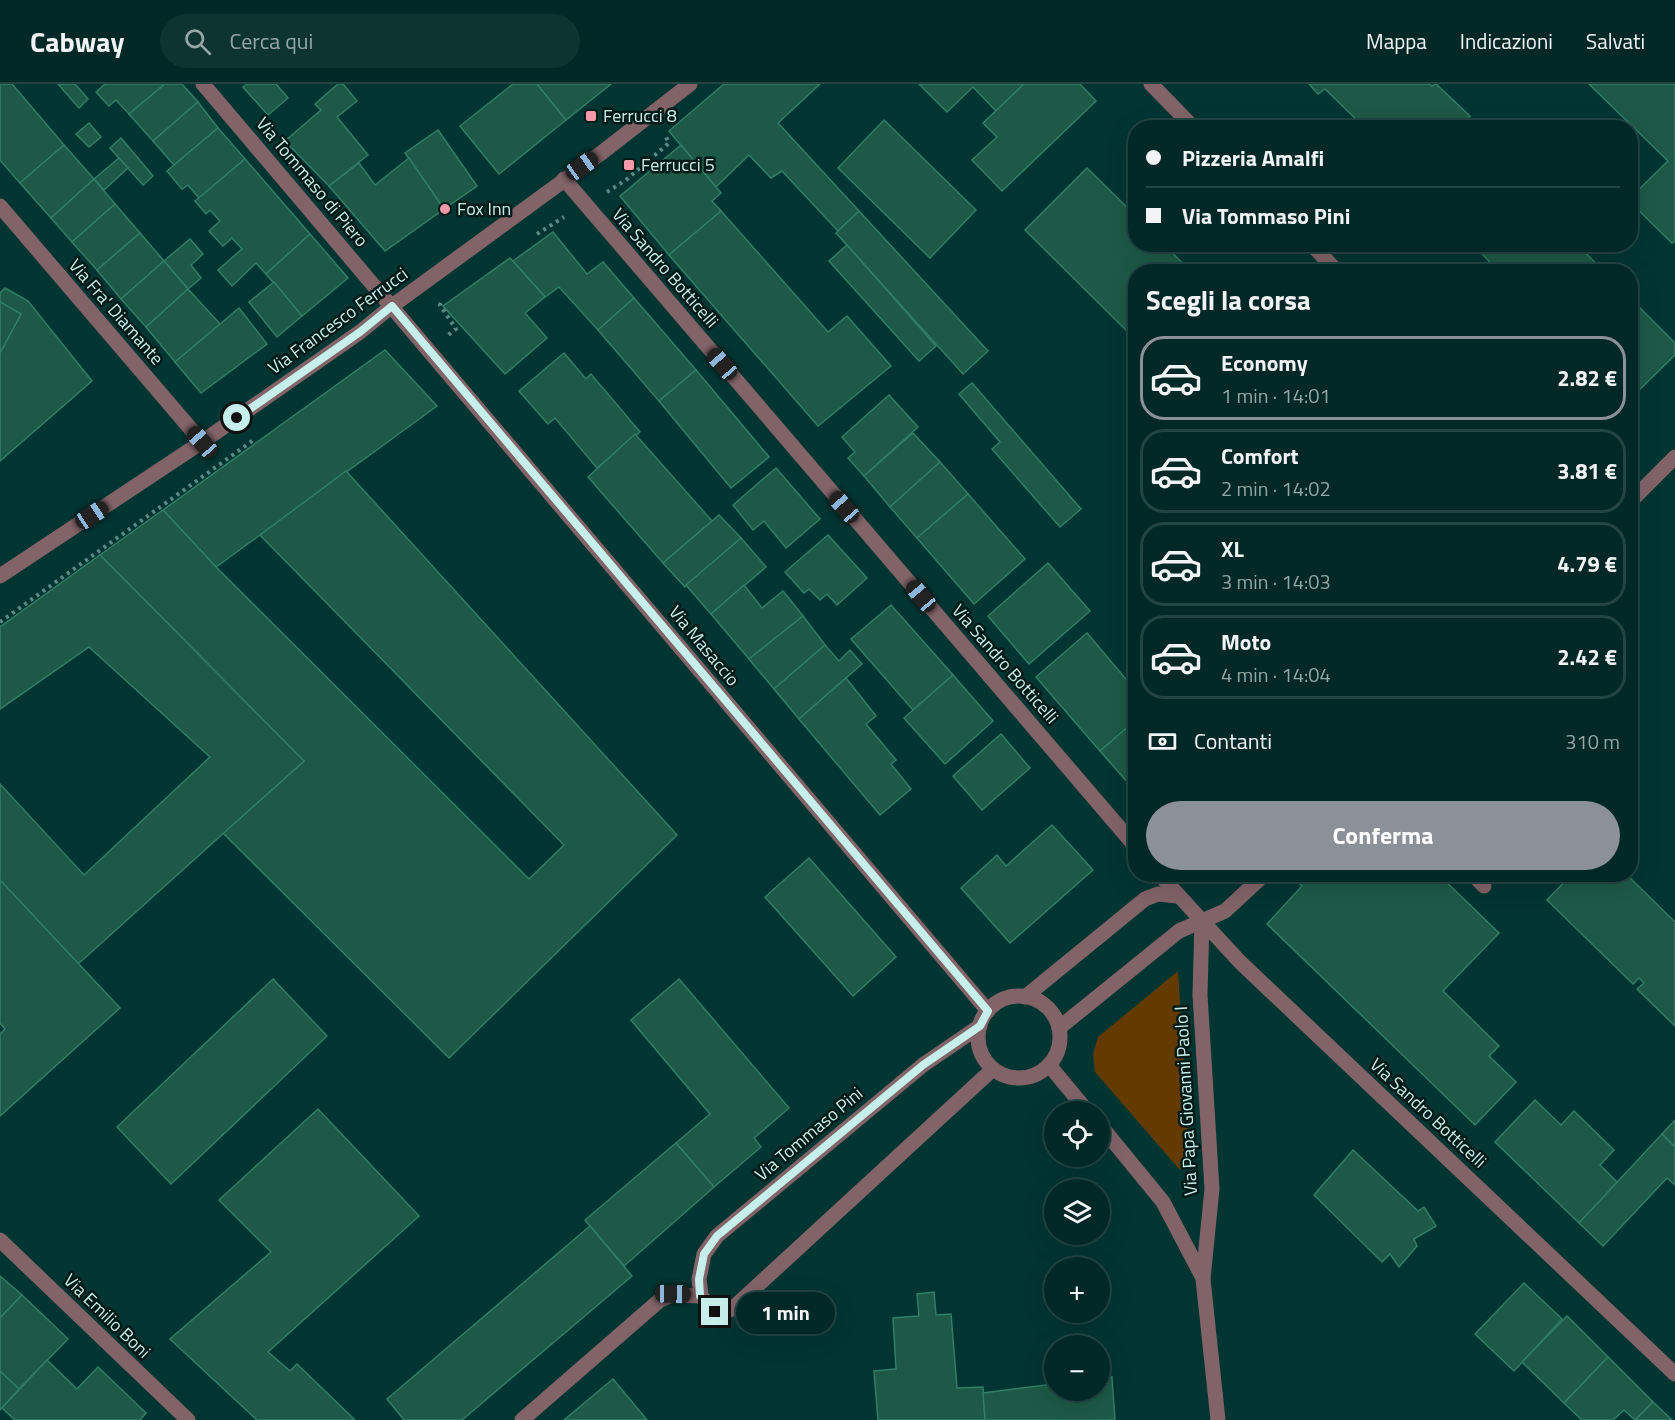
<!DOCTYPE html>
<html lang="it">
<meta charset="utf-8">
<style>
body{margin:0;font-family:"Titillium Web",sans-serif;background:#0e3432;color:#f1f3f6;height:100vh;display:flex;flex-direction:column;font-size:22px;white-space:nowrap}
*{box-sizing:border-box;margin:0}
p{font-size:20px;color:#95a6a7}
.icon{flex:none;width:33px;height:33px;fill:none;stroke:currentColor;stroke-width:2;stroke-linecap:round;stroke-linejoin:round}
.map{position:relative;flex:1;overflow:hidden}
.drawer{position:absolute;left:1128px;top:180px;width:510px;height:618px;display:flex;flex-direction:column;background:#002826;border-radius:24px;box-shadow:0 6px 24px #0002,0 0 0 2px #224443}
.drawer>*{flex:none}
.hud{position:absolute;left:1128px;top:36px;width:510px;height:132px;border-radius:24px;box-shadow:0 6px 24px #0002,0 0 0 2px #224443;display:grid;align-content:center;height:132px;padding:0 18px;background:#002826}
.controls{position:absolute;left:1044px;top:1017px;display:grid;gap:12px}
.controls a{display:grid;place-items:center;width:66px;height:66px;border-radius:50%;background:#002826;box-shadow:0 6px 24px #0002,0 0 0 2px #224443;font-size:30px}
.end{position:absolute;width:27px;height:27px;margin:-14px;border:8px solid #c6efeb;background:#111;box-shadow:0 0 0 3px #111}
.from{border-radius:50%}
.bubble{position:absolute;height:42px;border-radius:21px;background:#002826;box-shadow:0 6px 24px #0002,0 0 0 2px #224443;font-size:20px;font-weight:700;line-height:42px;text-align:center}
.car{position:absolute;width:18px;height:36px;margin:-18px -9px;border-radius:8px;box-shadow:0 0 4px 2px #0007;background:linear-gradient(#222 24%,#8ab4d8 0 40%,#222 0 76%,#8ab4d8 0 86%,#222 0)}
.hud b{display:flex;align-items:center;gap:21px;height:57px;font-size:22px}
.hud b+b{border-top:2px solid #224443}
.hud i{width:15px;height:15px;background:#f1f3f6}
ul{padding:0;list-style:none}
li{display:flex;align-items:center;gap:18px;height:84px;margin:0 12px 9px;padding:0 6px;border:3px solid #224443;border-radius:24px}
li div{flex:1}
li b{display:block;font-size:22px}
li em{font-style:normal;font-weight:700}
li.active{border-color:#8c9099}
li>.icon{width:54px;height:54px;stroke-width:1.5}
h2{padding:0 18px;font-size:27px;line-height:72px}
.pay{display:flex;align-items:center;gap:15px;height:66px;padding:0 18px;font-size:22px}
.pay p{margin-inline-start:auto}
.action{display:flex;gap:12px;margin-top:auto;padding:12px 18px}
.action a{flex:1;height:69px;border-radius:36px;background:#8c9099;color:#fff;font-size:24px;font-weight:700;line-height:69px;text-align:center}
header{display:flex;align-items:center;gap:36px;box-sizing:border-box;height:84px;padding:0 30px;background:#002826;border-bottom:2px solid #224443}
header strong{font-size:28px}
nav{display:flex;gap:33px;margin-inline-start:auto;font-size:21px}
.search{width:420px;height:54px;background:#0e3432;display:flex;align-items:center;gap:15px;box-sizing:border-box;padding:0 21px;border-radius:33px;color:#95a6a7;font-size:22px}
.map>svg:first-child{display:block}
.green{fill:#633b00}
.building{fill:#1d5946;stroke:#307e65;stroke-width:1.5}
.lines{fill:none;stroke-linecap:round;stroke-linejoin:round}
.path{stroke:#5a8a86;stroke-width:4;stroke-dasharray:3 4.5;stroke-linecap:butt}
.minor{stroke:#816368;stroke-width:15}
.tertiary{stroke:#816368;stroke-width:15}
.route{stroke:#c6efeb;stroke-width:8}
.poi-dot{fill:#f39aaa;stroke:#001a18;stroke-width:2}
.labels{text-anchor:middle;stroke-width:5;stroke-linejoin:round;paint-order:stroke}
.poi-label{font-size:18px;fill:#c6efeb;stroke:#001a18;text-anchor:start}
.street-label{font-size:18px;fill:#c6efeb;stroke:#001a18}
</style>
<header>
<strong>Cabway</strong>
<div class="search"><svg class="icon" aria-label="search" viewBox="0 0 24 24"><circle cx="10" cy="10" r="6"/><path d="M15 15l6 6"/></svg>Cerca qui</div>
<nav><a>Mappa</a><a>Indicazioni</a><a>Salvati</a></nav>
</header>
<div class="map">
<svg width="1675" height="1336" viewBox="0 0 1675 1336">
<rect width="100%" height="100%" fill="#003532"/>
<!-- green -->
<path class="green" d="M 1178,887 L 1190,1080 L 1180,1086 L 1095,988 L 1093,970 L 1098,953 Z"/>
<!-- building -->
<g class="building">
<path d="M 0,0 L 12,0 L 64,61 L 20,99 L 0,76 Z"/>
<path d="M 58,0 L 75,0 L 88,15 L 79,24 Z"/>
<path d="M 105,0 L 165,0 L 129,30 L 116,16 L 109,22 L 96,8 Z"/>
<path d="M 165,0 L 182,0 L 198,18 L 153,57 L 129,30 Z"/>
<path d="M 247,0 L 276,0 L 288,14 L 268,31 L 243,3 Z"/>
<path d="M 338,0 L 343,0 L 357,17 L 337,33 L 368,71 L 329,102 L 285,57 L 321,26 L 315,20 Z"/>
<path d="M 513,0 L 537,0 L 566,36 L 499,90 L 460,42 Z"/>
<path d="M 537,0 L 611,0 L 566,36 Z"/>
<path d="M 724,0 L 820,0 L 778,39 L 859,127 L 838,147 L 782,87 L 771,94 L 749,71 L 716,103 L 669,47 Z"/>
<path d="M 919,0 L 1024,0 L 996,27 L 973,3 L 947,28 Z"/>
<path d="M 1024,0 L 1080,0 L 1096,17 L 1002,107 L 972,76 L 997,53 L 983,39 Z"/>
<path d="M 1309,0 L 1429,0 L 1432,2 L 1436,0 L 1470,32 L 1459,44 L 1365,44 L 1325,5 L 1318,10 Z"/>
<path d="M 1589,0 L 1675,0 L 1675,157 L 1672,159 L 1630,118 L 1630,114 L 1668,77 Z"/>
<path d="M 198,18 L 218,44 L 174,81 L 153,57 Z"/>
<path d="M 884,36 L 976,126 L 930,174 L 838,84 Z"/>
<path d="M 89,39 L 101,53 L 89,63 L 76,50 Z"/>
<path d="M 218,44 L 245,75 L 199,114 L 188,101 L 182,105 L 167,87 Z"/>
<path d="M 438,46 L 477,102 L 444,125 L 405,69 Z"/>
<path d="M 121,54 L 153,92 L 143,101 L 110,64 Z"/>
<path d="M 64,61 L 94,95 L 51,134 L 20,99 Z"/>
<path d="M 681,61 L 721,109 L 712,117 L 721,127 L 669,171 L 620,112 Z"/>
<path d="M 119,74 L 128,84 L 104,106 L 94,95 Z"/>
<path d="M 409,74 L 444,125 L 385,167 L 329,102 L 359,79 L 375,101 Z"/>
<path d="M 245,75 L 310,150 L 266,190 L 256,179 L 232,202 L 218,186 L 242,165 L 232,154 L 223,162 L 209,147 L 220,137 L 210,126 L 206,130 L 195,117 Z"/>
<path d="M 1087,84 L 1136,132 L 1136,160 L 1164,160 L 1191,188 L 1136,188 L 1136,256 L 1025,146 Z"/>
<path d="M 94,95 L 115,120 L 72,158 L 51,134 Z"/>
<path d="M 115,120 L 140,149 L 97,186 L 72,158 Z"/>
<path d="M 721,127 L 828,248 L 847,232 L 891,282 L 818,342 L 669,171 Z"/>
<path d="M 859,127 L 988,267 L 963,290 L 836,149 Z"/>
<path d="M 553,148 L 587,190 L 603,178 L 634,214 L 598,246 L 559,203 L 545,213 L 513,177 Z"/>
<path d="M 140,149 L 164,177 L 121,215 L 97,186 Z"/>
<path d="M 310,150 L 348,194 L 302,232 L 266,190 Z"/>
<path d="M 190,155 L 203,170 L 191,181 L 201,194 L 188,205 L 164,177 Z"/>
<path d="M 1473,160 L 1577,160 L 1604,188 L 1499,188 Z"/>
<path d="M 847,161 L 936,262 L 919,277 L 829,177 Z"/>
<path d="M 510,174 L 545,213 L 525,229 L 547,254 L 505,290 L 443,222 Z"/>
<path d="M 164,177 L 188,205 L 146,243 L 121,215 Z"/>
<path d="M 274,198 L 302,232 L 277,253 L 249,218 Z"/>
<path d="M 5,204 L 28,217 L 92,297 L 0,377 L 0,269 L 21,230 L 0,218 L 0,209 Z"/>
<path d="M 188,205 L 220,240 L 175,278 L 146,243 Z"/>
<path d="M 634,214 L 696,286 L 659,317 L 598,246 Z"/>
<path d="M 1630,214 L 1675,259 L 1675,271 L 1630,315 Z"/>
<path d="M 0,218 L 21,230 L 0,269 Z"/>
<path d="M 239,224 L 267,260 L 201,309 L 175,278 Z"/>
<path d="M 385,266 L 437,322 L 216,483 L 163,426 Z"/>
<path d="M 564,269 L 586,295 L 591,290 L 640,348 L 597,384 L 555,334 L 548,340 L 519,307 Z"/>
<path d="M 696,286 L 769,373 L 731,404 L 659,317 Z"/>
<path d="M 972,299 L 1081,425 L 1060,443 L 992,365 L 1000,358 L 959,310 Z"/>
<path d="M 889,311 L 918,343 L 864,392 L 848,374 L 855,368 L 842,353 Z"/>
<path d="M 913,349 L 940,378 L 890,423 L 864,392 Z"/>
<path d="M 635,350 L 712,437 L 663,479 L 588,393 Z"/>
<path d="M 940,378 L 968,410 L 917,454 L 890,423 Z"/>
<path d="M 776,384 L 820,435 L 786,464 L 764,437 L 753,446 L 733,421 Z"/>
<path d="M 346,387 L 677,751 L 449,974 L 223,749 L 304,677 L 100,471 L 163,426 L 216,483 L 529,795 L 564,761 L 260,451 Z"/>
<path d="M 968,410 L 1025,475 L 974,520 L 917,454 Z"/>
<path d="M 719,431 L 741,454 L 685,503 L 663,479 Z"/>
<path d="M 828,451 L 867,494 L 837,521 L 827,510 L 820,516 L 809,505 L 804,509 L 785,488 Z"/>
<path d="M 741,454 L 766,483 L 711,530 L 686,501 Z"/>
<path d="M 100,471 L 304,677 L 78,880 L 0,796 L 0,700 L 84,791 L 210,673 L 89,563 L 0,625 L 0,543 Z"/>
<path d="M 1048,479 L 1090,527 L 1029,580 L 988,532 Z"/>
<path d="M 744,501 L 762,524 L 783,507 L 803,532 L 749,575 L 711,530 Z"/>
<path d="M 1136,509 L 1136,525 L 1127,516 Z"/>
<path d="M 891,521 L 953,591 L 913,626 L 851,555 Z"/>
<path d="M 803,532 L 825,561 L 774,605 L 749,575 Z"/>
<path d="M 1087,549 L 1136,607 L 1136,636 L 1100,667 L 1036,593 Z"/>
<path d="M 825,561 L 839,577 L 850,566 L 862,580 L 799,635 L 774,605 Z"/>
<path d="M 953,591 L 993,637 L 945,680 L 904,634 Z"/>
<path d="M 846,594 L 876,632 L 866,640 L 896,676 L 891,680 L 911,705 L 880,731 L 799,635 Z"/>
<path d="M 1136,636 L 1136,708 L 1100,667 Z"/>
<path d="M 1001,650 L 1030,684 L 982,726 L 953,692 Z"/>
<path d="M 1052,741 L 1093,786 L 1010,859 L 961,804 L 997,771 L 1006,782 Z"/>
<path d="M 809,774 L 896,873 L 853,912 L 765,813 Z"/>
<path d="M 1438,790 L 1499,849 L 1443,907 L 1499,962 L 1489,972 L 1516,998 L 1475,1041 L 1267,840 L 1302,802 L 1291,790 Z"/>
<path d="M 1572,790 L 1626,790 L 1675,838 L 1675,942 L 1637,905 L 1644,899 L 1639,894 L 1633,900 L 1547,816 Z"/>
<path d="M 0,796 L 120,924 L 0,1032 L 0,950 L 5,945 L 0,939 Z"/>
<path d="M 273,895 L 327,952 L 171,1100 L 117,1043 Z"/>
<path d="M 679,895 L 789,1024 L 754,1054 L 761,1063 L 714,1103 L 676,1059 L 710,1030 L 631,936 Z"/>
<path d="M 1535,1016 L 1561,1041 L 1574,1027 L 1614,1066 L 1600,1081 L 1618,1099 L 1579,1139 L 1495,1058 Z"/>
<path d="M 318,1025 L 419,1132 L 268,1268 L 290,1287 L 297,1280 L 355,1336 L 257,1336 L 170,1255 L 271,1168 L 219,1116 Z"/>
<path d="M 1675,1036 L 1675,1063 L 1662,1050 Z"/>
<path d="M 1662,1050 L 1675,1063 L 1675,1101 L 1667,1094 L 1603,1162 L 1579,1139 Z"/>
<path d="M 676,1059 L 714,1103 L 624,1182 L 585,1136 Z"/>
<path d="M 1353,1066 L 1418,1127 L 1424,1123 L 1436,1142 L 1414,1155 L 1417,1162 L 1399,1183 L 1390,1170 L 1382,1178 L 1314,1111 Z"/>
<path d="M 590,1142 L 632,1192 L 462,1336 L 404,1336 L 387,1315 Z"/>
<path d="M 0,1192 L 22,1211 L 0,1234 Z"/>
<path d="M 1524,1199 L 1562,1235 L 1514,1287 L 1475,1250 Z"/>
<path d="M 934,1208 L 936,1231 L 951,1230 L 957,1304 L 983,1303 L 985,1336 L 878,1336 L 874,1287 L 896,1285 L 893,1234 L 919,1232 L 917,1210 Z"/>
<path d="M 22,1211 L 68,1255 L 19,1305 L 0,1287 L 0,1234 Z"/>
<path d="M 1567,1232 L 1608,1273 L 1564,1319 L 1522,1278 Z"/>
<path d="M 1608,1273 L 1653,1318 L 1635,1336 L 1624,1326 L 1613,1336 L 1582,1336 L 1564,1319 Z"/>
<path d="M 47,1276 L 77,1305 L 98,1283 L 146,1329 L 140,1336 L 15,1336 L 2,1324 Z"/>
<path d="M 0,1287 L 19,1305 L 0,1326 Z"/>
<path d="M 1112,1293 L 1115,1336 L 985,1336 L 983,1309 L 1054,1300 L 1054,1306 L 1100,1306 L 1100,1295 Z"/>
<path d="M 613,1295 L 647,1336 L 564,1336 Z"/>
<path d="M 1653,1318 L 1672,1336 L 1635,1336 Z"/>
</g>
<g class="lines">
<!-- path -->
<g class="path">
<path d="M 607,108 L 626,96 L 669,59 L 665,51"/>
<path d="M 537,150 L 564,133"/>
<path d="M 441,219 L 440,221 L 456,245 L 447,252"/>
<path d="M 0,538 L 255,355"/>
</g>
<!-- minor -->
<g class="minor">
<path d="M 203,0 L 988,927"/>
<path d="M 1151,0 L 1194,44"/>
<path d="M 564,95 L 1136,763"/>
<path d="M 0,122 L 202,358"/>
<path d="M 1311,160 L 1338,188"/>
<path d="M 1630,418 L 1675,373"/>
<path d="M 1159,790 L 1240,878 L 1675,1290"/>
<path d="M 1472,790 L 1484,802"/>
<path d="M 1202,836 L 1200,911 L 1212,1105 L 1203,1195 L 1218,1336"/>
<circle cx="1019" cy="953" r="41"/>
<path d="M 1025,913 L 1145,815 L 1158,810 L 1178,812"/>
<path d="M 980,942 L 923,981 L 717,1152 L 704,1170 L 699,1195 L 701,1212 L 715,1228 L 722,1229 L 732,1225 L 993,985"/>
<path d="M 1059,944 L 1179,847 L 1225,827 L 1265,790"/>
<path d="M 1049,981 L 1088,1028"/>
<path d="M 1100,1041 L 1163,1118 L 1203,1194"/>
<path d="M 0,1156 L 188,1336"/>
<path d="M 522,1336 L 660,1216 L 673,1211 L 701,1212"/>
</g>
<!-- tertiary -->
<path class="tertiary" d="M 0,492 L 202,358 L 360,248 L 392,222 L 600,70 L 690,0"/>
</g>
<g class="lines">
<!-- route -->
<path class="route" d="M 237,334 L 360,248 L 392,222 L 988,927 L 980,942 L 923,981 L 717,1152 L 704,1170 L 699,1195 L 700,1212 L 715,1228"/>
</g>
<!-- markers -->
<g class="poi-dot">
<rect x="585" y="26" width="12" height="12" rx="3"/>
<rect x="623" y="75" width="12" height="12" rx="3"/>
<circle cx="445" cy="125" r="6"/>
</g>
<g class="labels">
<!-- poi labels -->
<g class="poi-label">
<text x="603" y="38">Ferrucci 8</text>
<text x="641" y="87">Ferrucci 5</text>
<text x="457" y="131">Fox Inn</text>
</g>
<!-- street labels -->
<g class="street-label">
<text transform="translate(312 98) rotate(50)" y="6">Via Tommaso di Piero</text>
<text transform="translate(665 184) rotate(49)" y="6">Via Sandro Botticelli</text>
<text transform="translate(116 228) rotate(49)" y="6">Via Fra' Diamante</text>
<text transform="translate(338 237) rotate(-36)" y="6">Via Francesco Ferrucci</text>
<text transform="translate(704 562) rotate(50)" y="6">Via Masaccio</text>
<text transform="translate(1005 580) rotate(49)" y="6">Via Sandro Botticelli</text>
<text transform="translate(1186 1017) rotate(-93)" y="6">Via Papa Giovanni Paolo I</text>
<text transform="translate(1428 1029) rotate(43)" y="6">Via Sandro Botticelli</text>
<text transform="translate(809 1050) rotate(-40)" y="6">Via Tommaso Pini</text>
<text transform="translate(107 1232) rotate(44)" y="6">Via Emilio Boni</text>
</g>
</g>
</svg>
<div class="controls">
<a><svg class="icon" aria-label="locate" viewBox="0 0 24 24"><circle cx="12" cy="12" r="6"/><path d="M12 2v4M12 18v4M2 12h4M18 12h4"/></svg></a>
<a><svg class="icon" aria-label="layers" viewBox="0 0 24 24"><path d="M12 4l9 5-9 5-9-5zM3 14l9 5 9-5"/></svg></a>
<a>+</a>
<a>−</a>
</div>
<i class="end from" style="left:237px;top:334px"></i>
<i class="end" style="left:715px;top:1228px"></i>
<div class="bubble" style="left:736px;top:1208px;width:99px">1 min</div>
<i class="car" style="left:582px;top:82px;rotate:55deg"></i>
<i class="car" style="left:722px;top:280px;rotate:319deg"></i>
<i class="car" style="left:202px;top:358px;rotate:319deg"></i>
<i class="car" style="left:844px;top:423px;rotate:319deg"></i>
<i class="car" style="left:92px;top:431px;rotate:57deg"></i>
<i class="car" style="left:921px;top:512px;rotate:320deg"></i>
<i class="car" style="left:673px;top:1210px;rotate:91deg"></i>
<div class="hud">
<b><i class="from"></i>Pizzeria Amalfi</b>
<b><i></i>Via Tommaso Pini</b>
</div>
<section class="drawer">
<h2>Scegli la corsa</h2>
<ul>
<li class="active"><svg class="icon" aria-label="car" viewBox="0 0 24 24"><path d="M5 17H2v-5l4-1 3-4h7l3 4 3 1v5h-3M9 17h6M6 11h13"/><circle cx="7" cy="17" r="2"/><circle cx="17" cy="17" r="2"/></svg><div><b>Economy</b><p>1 min · 14:01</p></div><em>2.82 €</em></li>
<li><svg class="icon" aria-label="car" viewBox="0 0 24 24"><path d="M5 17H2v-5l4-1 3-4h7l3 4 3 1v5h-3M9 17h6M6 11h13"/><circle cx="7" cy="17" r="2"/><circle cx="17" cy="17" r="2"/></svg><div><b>Comfort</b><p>2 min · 14:02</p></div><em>3.81 €</em></li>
<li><svg class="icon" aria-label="car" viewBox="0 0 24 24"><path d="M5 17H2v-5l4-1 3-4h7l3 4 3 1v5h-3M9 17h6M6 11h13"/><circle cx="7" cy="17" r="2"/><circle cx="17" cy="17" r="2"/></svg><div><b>XL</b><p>3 min · 14:03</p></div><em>4.79 €</em></li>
<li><svg class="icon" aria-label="car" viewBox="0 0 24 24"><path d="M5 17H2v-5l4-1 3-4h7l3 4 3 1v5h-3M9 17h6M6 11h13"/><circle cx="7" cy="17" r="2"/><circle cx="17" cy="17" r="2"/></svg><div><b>Moto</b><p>4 min · 14:04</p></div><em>2.42 €</em></li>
</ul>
<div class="pay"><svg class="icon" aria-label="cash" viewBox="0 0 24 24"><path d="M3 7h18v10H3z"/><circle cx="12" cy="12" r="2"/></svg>Contanti<p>310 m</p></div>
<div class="action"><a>Conferma</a></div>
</section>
</div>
